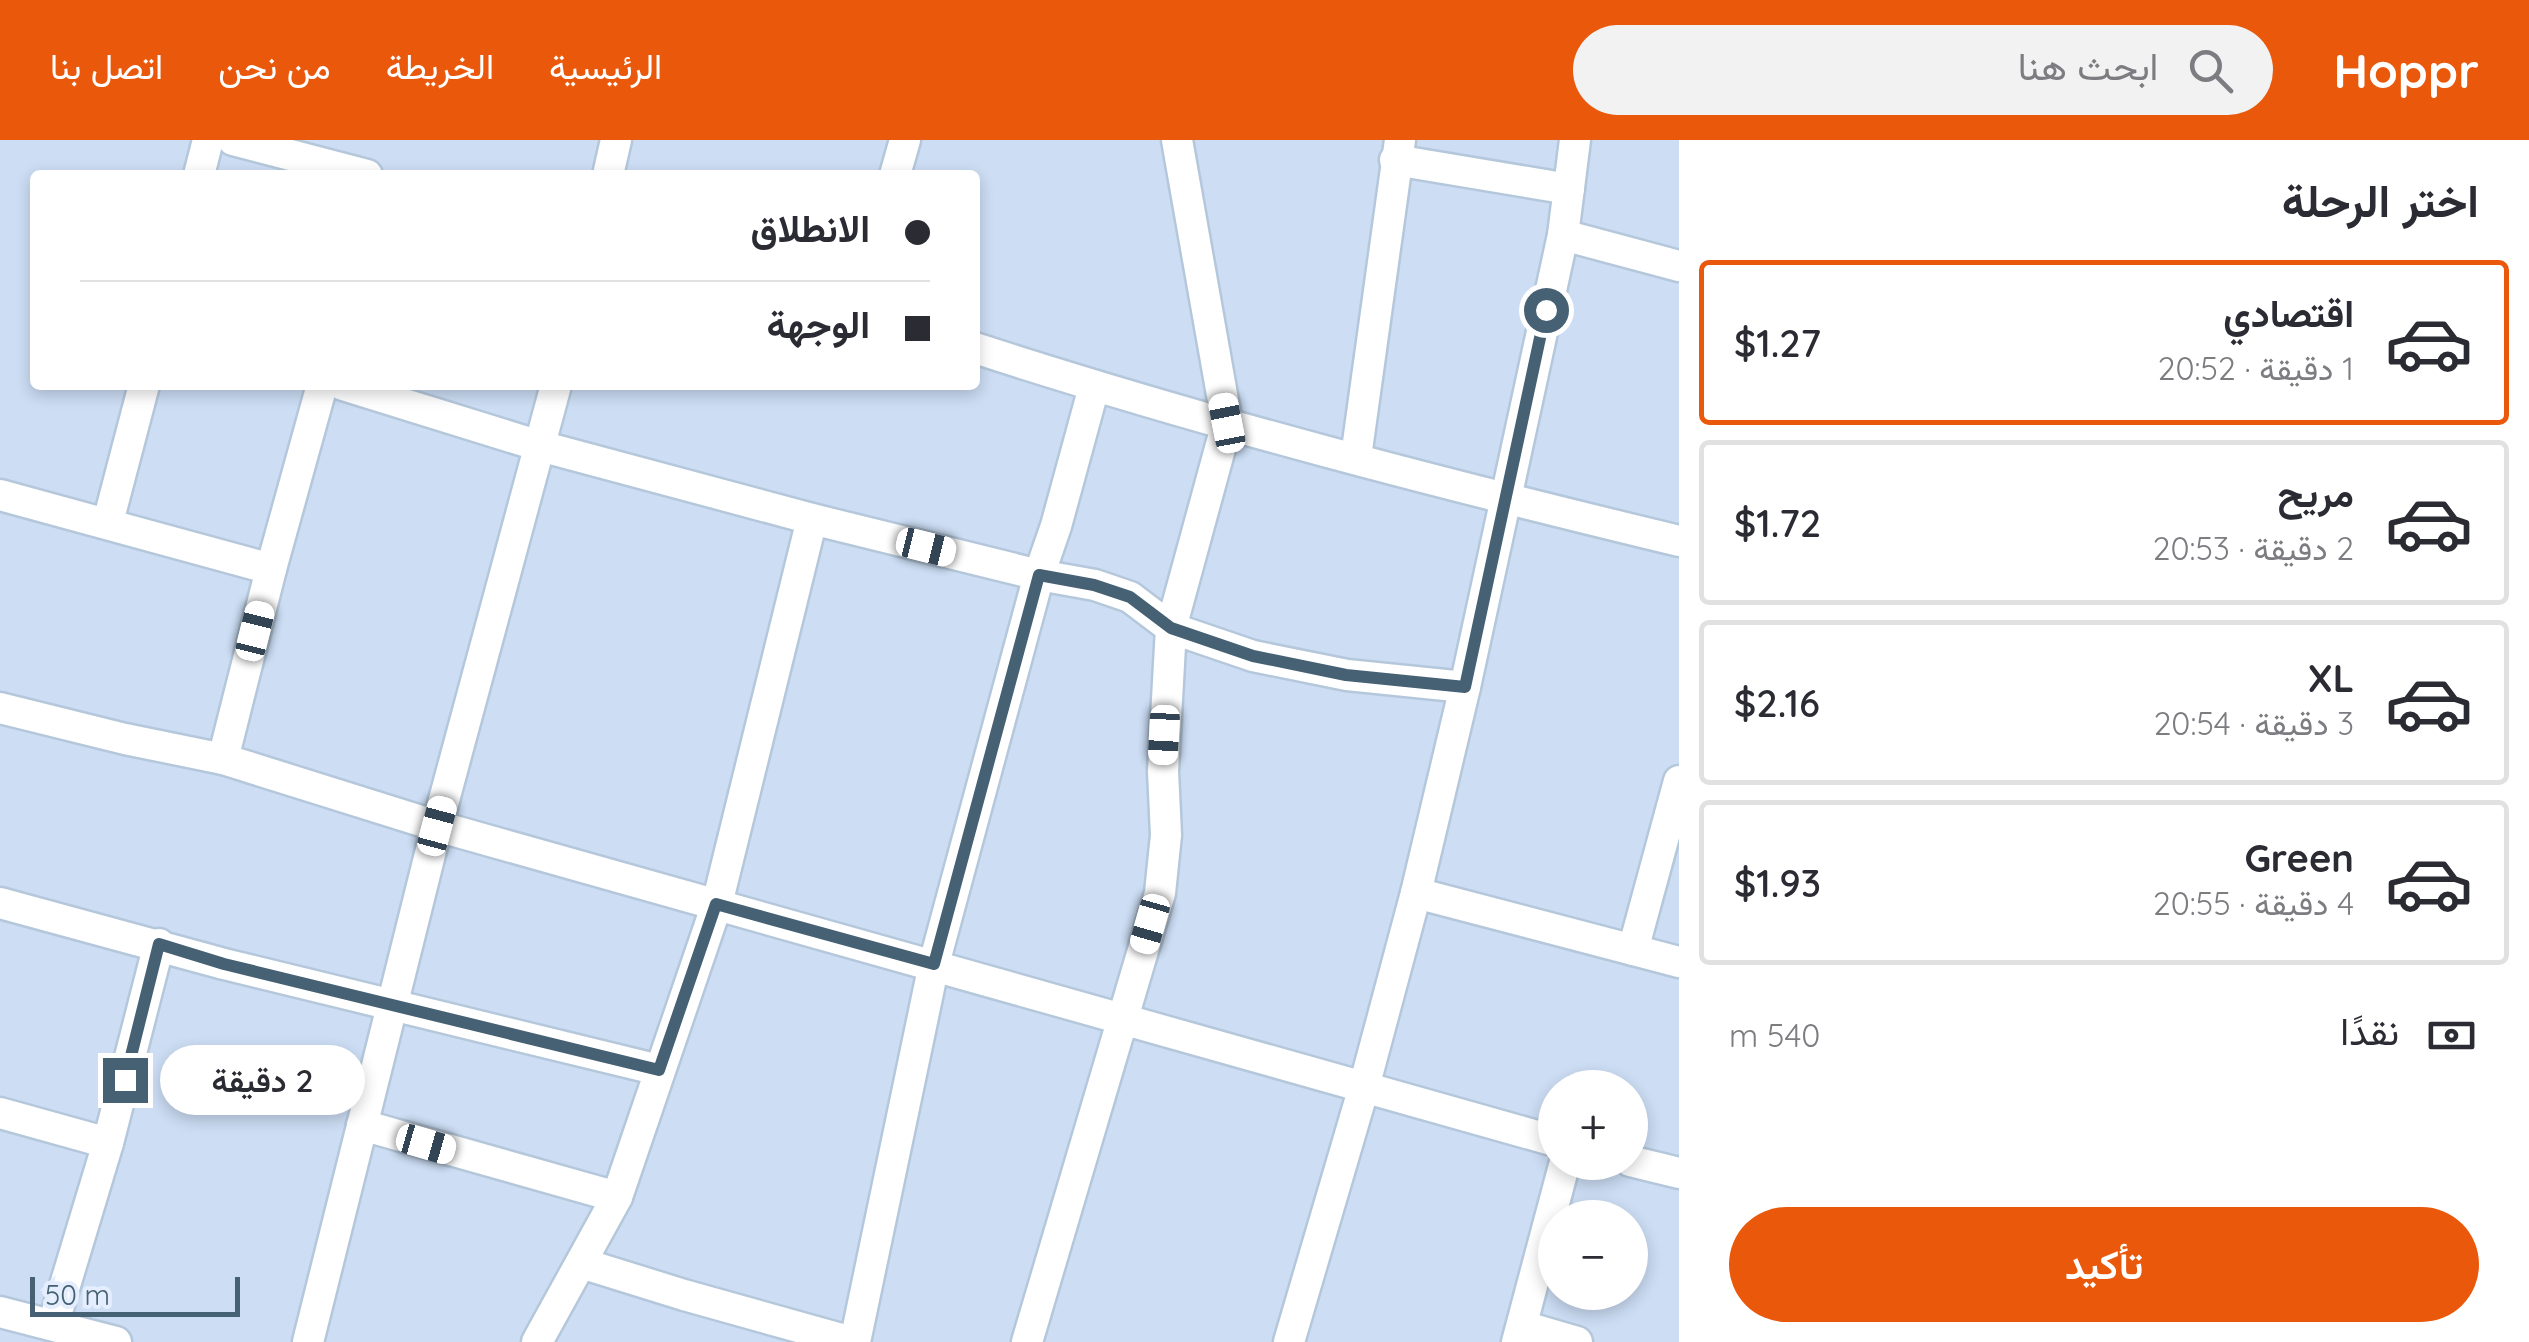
<!DOCTYPE html>
<html lang="ar">
<meta charset="utf-8">
<style>
body{margin:0;font-family:Quicksand,Vazirmatn,sans-serif;background:#f2f2f3;color:#2b2b33;direction:rtl;height:100vh;display:flex;flex-direction:column;font-size:38px;white-space:nowrap}
*{box-sizing:border-box;margin:0}
p{font-size:32px;color:#7c7c81}
.icon{flex:none;width:55px;height:55px;fill:none;stroke:currentColor;stroke-width:2;stroke-linecap:round;stroke-linejoin:round}
.map{position:relative;flex:1;overflow:hidden;direction:ltr}
.drawer{display:flex;flex-direction:column;background:#fff;width:850px}
.drawer>*{flex:none}
.top-card{position:absolute;left:30px;top:30px;width:950px;height:220px;border-radius:10px;box-shadow:0 5px 15px #0003;direction:rtl;display:grid;align-content:center;height:220px;padding:0 50px;background:#fff}
.controls{position:absolute;left:1538px;top:930px;display:grid;gap:20px}
.controls a{display:grid;place-items:center;width:110px;height:110px;border-radius:50%;background:#fff;box-shadow:0 5px 15px #0003;font-size:50px}
.scale{position:absolute;left:30px;bottom:25px;width:210px;box-sizing:border-box;padding-left:10px;border:5px solid #466173;border-top:0;font-size:28px;line-height:35px;white-space:nowrap;color:#466173;-webkit-text-stroke:8px #e4eeff;paint-order:stroke}
.end{position:absolute;width:45px;height:45px;margin:-22px;border:12px solid #466173;background:#fff;box-shadow:0 0 0 5px #fff}
.from{border-radius:50%}
.bubble{position:absolute;height:70px;border-radius:35px;background:#fff;box-shadow:0 5px 15px #0003;font-size:32px;font-weight:600;line-height:70px;text-align:center;direction:rtl}
.car{position:absolute;width:30px;height:60px;margin:-30px -15px;border-radius:12px;box-shadow:0 0 8px 2px #0007;background:linear-gradient(#fff 24%,#345 0 40%,#fff 0 76%,#345 0 86%,#fff 0)}
.top-card b{display:flex;align-items:center;gap:35px;height:95px;font-size:38px}
.top-card b+b{border-top:2px solid #e1e1e2}
.top-card i{width:25px;height:25px;background:#2b2b33}
ul{padding:0;list-style:none}
li{display:flex;align-items:center;gap:30px;height:165px;margin:0 20px 15px;padding:0 30px;border:5px solid #e1e1e2;border-radius:10px}
li div{flex:1}
li b{display:block;font-size:38px}
li em{font-style:normal;font-weight:600}
li.active{border-color:#ea580c}
li>.icon{width:90px;height:90px;stroke-width:1.5}
h2{padding:0 50px;font-size:45px;line-height:120px}
.pay{display:flex;align-items:center;gap:25px;height:110px;padding:0 50px;font-size:38px}
.pay p{margin-inline-start:auto}
.action{display:flex;gap:20px;margin-top:auto;padding:20px 50px}
.action a{flex:1;height:115px;border-radius:60px;background:#ea580c;color:#fff;font-size:40px;font-weight:600;line-height:115px;text-align:center}
header{display:flex;align-items:center;gap:60px;box-sizing:border-box;height:140px;padding:0 50px;background:#ea580c;color:#fff}
header strong{font-size:48px}
nav{display:flex;gap:55px;margin-inline-start:auto;font-size:35px}
.search{width:700px;height:90px;background:#f2f2f3;display:flex;align-items:center;gap:25px;box-sizing:border-box;padding:0 35px;border-radius:55px;color:#7c7c81;font-size:38px}
main{display:flex;flex:1;min-height:0}
.map>svg:first-child{display:block}
.residential{fill:#ccddf4;fill-rule:evenodd}
.lines{fill:none;stroke-linecap:round;stroke-linejoin:round}
.minor-casing{stroke:#b5c8db;stroke-width:35}
.minor{stroke:#fff;stroke-width:30}
.route{stroke:#466173;stroke-width:12}
</style>
<header>
<strong>Hoppr</strong>
<div class="search"><svg class="icon" aria-label="search" viewBox="0 0 24 24"><circle cx="10" cy="10" r="6"/><path d="M15 15l6 6"/></svg>ابحث هنا</div>
<nav><a>الرئيسية</a><a>الخريطة</a><a>من نحن</a><a>اتصل بنا</a></nav>
</header>
<main>
<section class="drawer">
<h2>اختر الرحلة</h2>
<ul>
<li class="active"><svg class="icon" aria-label="car" viewBox="0 0 24 24"><path d="M5 17H2v-5l4-1 3-4h7l3 4 3 1v5h-3M9 17h6M6 11h13"/><circle cx="7" cy="17" r="2"/><circle cx="17" cy="17" r="2"/></svg><div><b>اقتصادي</b><p>1 دقيقة · 20:52</p></div><em>$1.27</em></li>
<li><svg class="icon" aria-label="car" viewBox="0 0 24 24"><path d="M5 17H2v-5l4-1 3-4h7l3 4 3 1v5h-3M9 17h6M6 11h13"/><circle cx="7" cy="17" r="2"/><circle cx="17" cy="17" r="2"/></svg><div><b>مريح</b><p>2 دقيقة · 20:53</p></div><em>$1.72</em></li>
<li><svg class="icon" aria-label="car" viewBox="0 0 24 24"><path d="M5 17H2v-5l4-1 3-4h7l3 4 3 1v5h-3M9 17h6M6 11h13"/><circle cx="7" cy="17" r="2"/><circle cx="17" cy="17" r="2"/></svg><div><b>XL</b><p>3 دقيقة · 20:54</p></div><em>$2.16</em></li>
<li><svg class="icon" aria-label="car" viewBox="0 0 24 24"><path d="M5 17H2v-5l4-1 3-4h7l3 4 3 1v5h-3M9 17h6M6 11h13"/><circle cx="7" cy="17" r="2"/><circle cx="17" cy="17" r="2"/></svg><div><b>Green</b><p>4 دقيقة · 20:55</p></div><em>$1.93</em></li>
</ul>
<div class="pay"><svg class="icon" aria-label="cash" viewBox="0 0 24 24"><path d="M3 7h18v10H3z"/><circle cx="12" cy="12" r="2"/></svg>نقدًا<p>540 m</p></div>
<div class="action"><a>تأكيد</a></div>
</section>
<div class="map">
<svg width="1679" height="1202" viewBox="0 0 1679 1202">
<rect width="100%" height="100%" fill="#dee9fd"/>
<!-- residential -->
<path class="residential" d="M 0,0 L 1679,0 L 1679,1202 L 0,1202 ZM 35,35 L 975,35 L 975,245 L 35,245 ZM 1555,948 L 1630,948 L 1630,1022 L 1555,1022 ZM 1555,1078 L 1630,1078 L 1630,1152 L 1555,1152 Z"/>
<g class="lines">
<!-- minor casing -->
<g class="minor-casing">
<g id="minor">
<path d="M 233,0 L 367,35"/>
<path d="M 1395,20 L 1569,49"/>
<path d="M 199,35 L 208,0"/>
<path d="M 608,35 L 616,0"/>
<path d="M 895,35 L 905,0"/>
<path d="M 1563,95 L 1679,126"/>
<path d="M 975,208 C 1206,283 1443,344 1679,401"/>
<path d="M 343,245 L 540,306 L 812,379 L 1039,435 L 1095,445 L 1130,457 L 1171,488 L 1253,516 L 1347,535 L 1465,547"/>
<path d="M 1356,317 L 1400,0"/>
<path d="M 0,355 L 271,429"/>
<path d="M 108,382 L 144,245"/>
<path d="M 0,568 L 125,599 L 223,619 L 437,686 L 1555,1001"/>
<path d="M 223,619 L 271,429 L 322,245"/>
<path d="M 1416,753 L 1679,822"/>
<path d="M 0,763 L 224,824 L 659,930"/>
<path d="M 1633,810 L 1679,641"/>
<path d="M 0,973 L 108,1003"/>
<path d="M 362,985 L 617,1057"/>
<path d="M 1630,1021 L 1679,1033"/>
<path d="M 581,1123 L 684,1155 L 852,1202"/>
<path d="M 0,1172 L 116,1202"/>
<path d="M 53,1185 L 108,1003 L 159,804"/>
<path d="M 1522,1186 L 1577,1202"/>
<path d="M 308,1202 L 437,686 L 556,245"/>
<path d="M 537,1202 L 617,1057 L 717,764 L 812,379"/>
<path d="M 855,1202 L 934,824 L 1039,435 L 1056,386 L 1094,247"/>
<path d="M 1027,1202 L 1160,753 L 1166,695 L 1163,631 L 1171,488 L 1227,283 L 1177,0"/>
<path d="M 1289,1202 L 1364,947 L 1416,753 L 1465,547 L 1563,95 L 1575,0"/>
<path d="M 1517,1202 L 1565,1022"/>
</g>
</g>
<!-- minor -->
<use href="#minor" class="minor"/>
</g>
<g class="lines">
<!-- route -->
<path class="route" d="M 125,940 L 159,804 L 224,824 L 659,930 L 716,764 L 934,824 L 1039,435 L 1094,445 L 1130,457 L 1171,488 L 1253,516 L 1346,535 L 1465,547 L 1546,170"/>
</g>
</svg>
<div class="controls">
<a>+</a>
<a>−</a>
</div>
<div class="scale">50 m</div>
<i class="end from" style="left:1546px;top:170px"></i>
<i class="end" style="left:125px;top:940px"></i>
<div class="bubble" style="left:160px;top:905px;width:205px">2 دقيقة</div>
<i class="car" style="left:1227px;top:283px;rotate:349deg"></i>
<i class="car" style="left:926px;top:407px;rotate:104deg"></i>
<i class="car" style="left:255px;top:491px;rotate:14deg"></i>
<i class="car" style="left:1164px;top:595px;rotate:183deg"></i>
<i class="car" style="left:437px;top:686px;rotate:15deg"></i>
<i class="car" style="left:1150px;top:784px;rotate:196deg"></i>
<i class="car" style="left:426px;top:1004px;rotate:106deg"></i>
<div class="top-card">
<b><i class="from"></i>الانطلاق</b>
<b><i></i>الوجهة</b>
</div>
</div>
</main>
